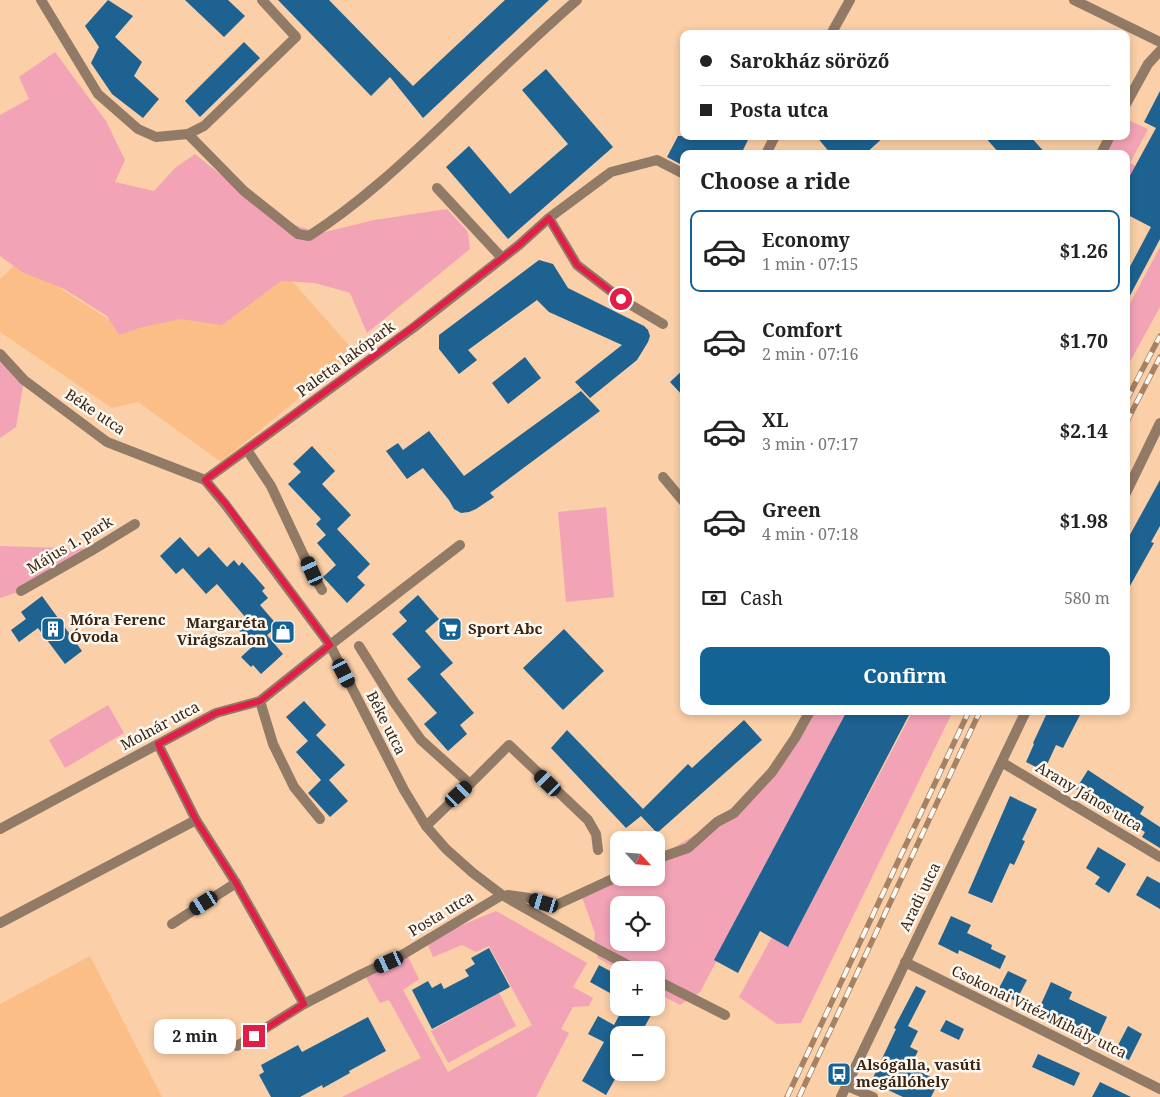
<!DOCTYPE html>
<meta charset="utf-8">
<style>
body{margin:0;font-family:"Noto Serif",serif;background:#f2f2f2;color:#222;height:100vh;display:flex;flex-direction:column;font-size:19px;white-space:nowrap}
*{box-sizing:border-box;margin:0}
p{font-size:16px;color:#767676}
.icon{flex:none;width:28px;height:28px;fill:none;stroke:currentColor;stroke-width:2;stroke-linecap:round;stroke-linejoin:round}
.map{position:relative;flex:1;overflow:hidden}
.side{position:absolute;left:680px;top:150px;width:450px;height:565px;display:flex;flex-direction:column;background:#fff;border-radius:10px;box-shadow:0 2px 8px #0003}
.side>*{flex:none}
.top-card{position:absolute;left:680px;top:30px;width:450px;height:110px;border-radius:10px;box-shadow:0 2px 8px #0003;display:grid;align-content:center;height:110px;padding:0 20px;background:#fff}
.needle{width:32px;rotate:116deg}
.buttons{position:absolute;left:610px;top:831px;display:grid;gap:10px}
.buttons a{display:grid;place-items:center;width:55px;height:55px;border-radius:10px;background:#fff;box-shadow:0 2px 8px #0003;font-size:25px}
.end{position:absolute;width:22px;height:22px;margin:-11px;border:6px solid #e11d48;background:#fff;box-shadow:0 0 0 2px #fff}
.from{border-radius:50%}
.bubble{position:absolute;height:35px;border-radius:10px;background:#fff;box-shadow:0 2px 8px #0003;font-size:16px;font-weight:700;line-height:35px;text-align:center}
.car{position:absolute;width:15px;height:30px;margin:-15px -8px;border-radius:6px;box-shadow:0 0 4px 1px #0007;background:linear-gradient(#222 24%,#8ab4d8 0 40%,#222 0 76%,#8ab4d8 0 86%,#222 0)}
.top-card b{display:flex;align-items:center;gap:18px;height:48px;font-size:19px}
.top-card b+b{border-top:1px solid #e0e0e0}
.top-card i{width:12px;height:12px;background:#222}
ul{padding:0;list-style:none}
li{display:flex;align-items:center;gap:15px;height:82px;margin:0 10px 8px;padding:0 10px;border:2px solid transparent;border-radius:10px}
li div{flex:1}
li b{display:block;font-size:19px}
li em{font-style:normal;font-weight:700}
li.current{border-color:#146395}
li>.icon{width:45px;height:45px;stroke-width:1.5}
h2{padding:0 20px;font-size:22px;line-height:60px}
.pay{display:flex;align-items:center;gap:12px;height:55px;padding:0 20px;font-size:19px}
.pay p{margin-inline-start:auto}
.action{display:flex;gap:10px;margin-top:auto;padding:10px 20px}
.action a{flex:1;height:58px;border-radius:10px;background:#146395;color:#fff;font-size:20px;font-weight:700;line-height:58px;text-align:center}
.map>svg:first-child{display:block}
.built{fill:#fbbe87}
.green{fill:#f2a3b6;fill-rule:evenodd}
.building{fill:#1d6290}
.lines{fill:none;stroke-linecap:round;stroke-linejoin:round}
.pedestrian{stroke:#917a66;stroke-width:10}
.minor{stroke:#917a66;stroke-width:10}
.rail-casing{stroke:#a48263;stroke-width:5.5}
.rail{stroke:#fef8f3;stroke-width:4;stroke-dasharray:11;stroke-linecap:butt}
.route{stroke:#e11d48;stroke-width:6}
.labels{text-anchor:middle;stroke-width:5;stroke-linejoin:round;paint-order:stroke}
.street-label{font-size:15px;fill:#3a2511;stroke:#fef8f3}
.poi-label{font-size:15px;font-weight:bold;fill:#3a2511;stroke:#fef8f3;text-anchor:start}
</style>
<div class="map">
<svg width="1160" height="1097" viewBox="0 0 1160 1097">
<rect width="100%" height="100%" fill="#fbcfa7"/>
<!-- built -->
<g class="built">
<path d="M 18,262 L 121,327 L 284,272 L 355,352 L 221,462 L 138,402 L 112,408 L 0,332 L 0,279 Z"/>
<path d="M 90,956 L 162,1097 L 0,1097 L 0,1004 Z"/>
</g>
<!-- green -->
<g class="green">
<path d="M 55,52 L 106,121 L 125,160 L 115,182 L 154,191 L 175,168 L 195,154 L 275,219 L 321,233 L 374,220 L 447,209 L 468,232 L 470,249 L 367,333 L 350,293 L 315,283 L 281,281 L 222,325 L 180,319 L 139,328 L 119,335 L 107,316 L 64,289 L 22,272 L 0,256 L 0,115 L 29,99 L 19,77 Z"/>
<path d="M 1126,119 L 1148,129 L 1130,163 L 1139,168 L 1126,191 L 1126,154 L 1100,154 L 1109,136 L 1126,136 Z"/>
<path d="M 1160,247 L 1160,307 L 1126,369 L 1126,311 Z"/>
<path d="M 0,354 L 24,380 L 16,427 L 0,438 Z"/>
<path d="M 606,507 L 614,597 L 566,602 L 558,512 Z"/>
<path d="M 0,546 L 98,549 L 21,591 L 0,598 Z"/>
<path d="M 108,705 L 124,733 L 65,768 L 49,740 Z"/>
<path d="M 809,711 L 850,711 L 700,992 L 680,1005 L 656,992 L 656,970 L 619,970 L 598,958 L 594,946 L 595,933 L 581,894 L 619,878 L 656,878 L 656,858 L 717,822 L 750,797 ZM 619,905 L 656,905 L 656,942 L 619,942 Z"/>
<path d="M 913,711 L 953,711 L 801,1023 L 777,1024 L 739,997 L 779,924 L 797,929 Z"/>
<path d="M 496,911 L 587,963 L 573,987 L 593,998 L 589,1006 L 573,1007 L 561,1029 L 569,1033 L 536,1097 L 342,1097 L 421,1058 L 389,1000 L 380,1003 L 364,974 L 407,955 L 419,979 L 403,990 L 448,1072 L 532,1025 L 489,946 L 476,952 L 462,945 L 433,957 L 426,940 Z"/>
<path d="M 499,993 L 516,1026 L 448,1063 L 431,1031 Z"/>
</g>
<!-- building -->
<g class="building">
<path d="M 108,0 L 133,16 L 115,37 L 142,62 L 134,76 L 159,99 L 143,118 L 112,94 L 91,63 L 99,47 L 85,26 Z"/>
<path d="M 185,0 L 228,0 L 245,16 L 224,37 Z"/>
<path d="M 278,0 L 329,0 L 413,86 L 505,0 L 549,0 L 423,118 L 390,77 L 371,96 Z"/>
<path d="M 244,42 L 260,58 L 200,117 L 185,101 Z"/>
<path d="M 546,69 L 613,147 L 508,239 L 446,167 L 469,146 L 510,194 L 568,144 L 522,90 Z"/>
<path d="M 1160,91 L 1160,239 L 1126,303 L 1126,274 L 1151,227 L 1126,214 L 1126,183 L 1156,128 L 1144,122 Z"/>
<path d="M 678,136 L 750,136 L 741,154 L 684,154 L 684,166 L 667,157 Z"/>
<path d="M 816,136 L 885,136 L 865,154 L 831,154 Z"/>
<path d="M 984,136 L 1030,136 L 1046,154 L 1000,154 Z"/>
<path d="M 539,260 L 553,264 L 568,288 L 644,326 L 648,330 L 650,336 L 648,342 L 637,360 L 590,398 L 575,382 L 622,345 L 549,312 L 537,300 L 468,350 L 477,360 L 459,374 L 439,349 L 439,335 Z"/>
<path d="M 525,357 L 541,378 L 508,404 L 492,383 Z"/>
<path d="M 684,369 L 684,397 L 670,382 Z"/>
<path d="M 581,391 L 600,411 L 490,493 L 494,497 L 476,509 L 469,512 L 461,513 L 454,509 L 449,500 L 423,468 L 407,479 L 386,451 L 398,443 L 403,450 L 429,431 L 464,476 Z"/>
<path d="M 312,446 L 335,471 L 322,484 L 351,515 L 337,529 L 370,564 L 357,577 L 365,585 L 347,603 L 323,577 L 336,565 L 317,543 L 326,535 L 316,524 L 321,519 L 288,484 L 301,472 L 293,464 Z"/>
<path d="M 1160,480 L 1160,526 L 1151,542 L 1154,543 L 1126,593 L 1126,542 Z"/>
<path d="M 180,537 L 198,557 L 209,547 L 227,567 L 234,560 L 239,566 L 242,562 L 265,588 L 262,591 L 268,598 L 260,605 L 278,626 L 267,635 L 283,654 L 261,674 L 253,665 L 251,667 L 241,657 L 253,646 L 236,627 L 246,618 L 217,584 L 206,594 L 183,568 L 176,574 L 160,556 Z"/>
<path d="M 418,595 L 439,619 L 425,631 L 453,663 L 440,674 L 474,713 L 460,725 L 467,734 L 448,751 L 424,724 L 437,713 L 407,679 L 421,667 L 392,634 L 407,621 L 399,612 Z"/>
<path d="M 42,596 L 82,651 L 65,664 L 38,628 L 19,642 L 11,630 L 26,619 L 21,612 Z"/>
<path d="M 564,629 L 604,671 L 563,710 L 523,668 Z"/>
<path d="M 304,701 L 326,725 L 316,735 L 345,765 L 329,780 L 348,801 L 330,817 L 308,793 L 321,780 L 296,752 L 308,741 L 286,717 Z"/>
<path d="M 847,711 L 911,711 L 788,947 L 760,931 L 738,973 L 714,960 Z"/>
<path d="M 1048,711 L 1082,711 L 1063,748 L 1056,745 L 1044,771 L 1026,762 L 1034,744 L 1033,743 Z"/>
<path d="M 744,720 L 762,740 L 657,833 L 641,816 L 626,828 L 551,748 L 567,730 L 643,809 L 688,764 L 692,768 Z"/>
<path d="M 1088,770 L 1144,807 L 1140,814 L 1160,827 L 1160,848 L 1142,837 L 1145,832 L 1076,789 Z"/>
<path d="M 1010,796 L 1037,809 L 1022,840 L 1025,841 L 1014,865 L 1010,863 L 992,903 L 968,893 Z"/>
<path d="M 1098,847 L 1126,864 L 1109,893 L 1095,884 L 1100,877 L 1086,868 Z"/>
<path d="M 1147,876 L 1160,883 L 1160,909 L 1136,895 Z"/>
<path d="M 951,916 L 971,925 L 967,933 L 992,945 L 991,949 L 1006,956 L 1000,969 L 959,950 L 958,954 L 938,944 Z"/>
<path d="M 489,948 L 510,987 L 432,1029 L 412,990 L 428,981 L 432,988 L 441,983 L 444,989 L 469,976 L 465,970 L 475,964 L 471,958 Z"/>
<path d="M 599,965 L 619,976 L 619,998 L 590,982 Z"/>
<path d="M 1008,971 L 1027,980 L 1016,1001 L 997,992 Z"/>
<path d="M 1051,982 L 1072,992 L 1069,999 L 1107,1017 L 1096,1041 L 1037,1013 Z"/>
<path d="M 916,986 L 926,991 L 908,1026 L 918,1031 L 910,1047 L 918,1051 L 910,1067 L 939,1081 L 931,1097 L 903,1097 L 871,1082 L 896,1029 L 894,1028 Z"/>
<path d="M 623,1008 L 655,1008 L 640,1035 L 619,1035 L 619,1072 L 606,1095 L 582,1081 L 604,1042 L 588,1034 L 598,1016 L 614,1025 Z"/>
<path d="M 368,1017 L 386,1051 L 349,1071 L 350,1073 L 323,1088 L 322,1085 L 300,1097 L 271,1097 L 259,1075 L 264,1072 L 261,1065 L 298,1045 L 302,1052 Z"/>
<path d="M 946,1020 L 964,1029 L 959,1040 L 940,1031 Z"/>
<path d="M 1128,1026 L 1142,1034 L 1129,1060 L 1114,1053 Z"/>
<path d="M 1038,1054 L 1080,1073 L 1074,1086 L 1032,1067 Z"/>
<path d="M 1100,1082 L 1131,1097 L 1092,1097 Z"/>
</g>
<g class="lines">
<!-- pedestrian -->
<path class="pedestrian" d="M 21,591 L 91,551 L 135,524"/>
<!-- minor -->
<g class="minor">
<path d="M 41,0 L 98,94 L 138,129 L 156,137 L 188,134 L 204,126 L 296,37 L 262,0"/>
<path d="M 1074,0 L 1160,42"/>
<path d="M 831,34 L 850,0"/>
<path d="M 1126,104 L 1148,64 L 1160,51"/>
<path d="M 188,134 L 244,191 L 298,234 L 309,236 C 359,204 403,163 446,122 C 489,81 532,39 577,0"/>
<path d="M 766,154 L 775,136"/>
<path d="M 1101,154 L 1110,136"/>
<path d="M 437,188 L 502,258"/>
<path d="M 549,218 L 577,265 L 621,299 L 663,324"/>
<path d="M 0,354 L 24,380 L 107,442 L 205,480 L 225,504 L 330,645 L 404,790 L 426,826 L 446,849 L 473,873 L 502,895 L 599,950 L 637,970"/>
<path d="M 247,450 L 271,486 L 311,571 L 322,590"/>
<path d="M 663,477 L 684,502"/>
<path d="M 205,480 L 413,328 L 519,245 L 549,218 L 611,172 L 657,160 L 684,174"/>
<path d="M 1126,493 L 1160,423"/>
<path d="M 359,646 L 394,702 L 421,740 L 470,784 L 426,826"/>
<path d="M 260,701 L 273,744 L 294,787 L 320,819"/>
<path d="M 158,744 L 196,820 L 236,883 L 304,1004"/>
<path d="M 1003,763 L 1160,857"/>
<path d="M 470,784 L 509,745 L 588,820 L 596,834 L 598,850"/>
<path d="M 0,829 L 216,713 L 260,701 L 330,645 L 460,545"/>
<path d="M 656,859 L 688,848 L 717,822 L 734,813 L 772,772 L 795,738 L 810,711"/>
<path d="M 508,895 L 529,898 L 554,906 L 619,876"/>
<path d="M 0,923 L 196,820"/>
<path d="M 172,924 L 236,883"/>
<path d="M 905,962 L 1160,1089"/>
<path d="M 656,980 L 725,1015"/>
<path d="M 237,1046 L 304,1004 L 362,974 L 402,955 L 502,895"/>
<path d="M 847,1086 L 873,1097"/>
<path d="M 841,1097 L 1026,711"/>
</g>
<!-- rail casing -->
<g class="rail-casing">
<g id="rail">
<path d="M 1126,401 L 1160,336"/>
<path d="M 1126,423 L 1160,357"/>
<path d="M 787,1097 L 969,711"/>
<path d="M 799,1097 L 980,711"/>
</g>
</g>
<!-- rail -->
<use href="#rail" class="rail"/>
</g>
<g class="lines">
<!-- route -->
<path class="route" d="M 254,1036 L 304,1004 L 236,883 L 196,820 L 158,744 L 216,713 L 260,701 L 330,645 L 226,504 L 205,480 L 412,328 L 519,245 L 549,218 L 577,265 L 621,299"/>
</g>
<!-- icons -->
<defs>
<g id="building-square" transform="scale(1.25)"><rect x="-9" y="-9" width="18" height="18" rx="4" fill="#146395" stroke="#fef8f3"/><path d="M-4-6H4V6H1V3H-1V6H-4ZM-2.5-4.3h1.7v1.8h-1.7ZM.8-4.3h1.7v1.8H.8ZM-2.5-1h1.7V.8h-1.7ZM.8-1h1.7V.8H.8Z" fill="#fff"/></g>
<g id="supermarket-square" transform="scale(1.25)"><rect x="-9" y="-9" width="18" height="18" rx="4" fill="#146395" stroke="#fef8f3"/><path d="M-6-5.5h2.5l.6 2H6L4.5 2H-2.5L-4.4-4H-6ZM-1.5 3.2a1.3 1.3 0 1 0 .1 0ZM3 3.2a1.3 1.3 0 1 0 .1 0Z" fill="#fff"/></g>
<g id="shop-square" transform="scale(1.25)"><rect x="-9" y="-9" width="18" height="18" rx="4" fill="#146395" stroke="#fef8f3"/><path d="M-5-2.5h2.3a2.7 3.5 0 0 1 5.4 0H5L5.5 6h-11ZM-1.5-2.5h3a1.5 2.3 0 0 0-3 0Z" fill="#fff"/></g>
<g id="bus-square" transform="scale(1.25)"><rect x="-9" y="-9" width="18" height="18" rx="4" fill="#146395" stroke="#fef8f3"/><path d="M-5-6H5V4H4V6H2V4H-2V6H-4V4H-5ZM-3.5-4V0h7V-4ZM-3.5 1.2v1.5H-2V1.2ZM2 1.2v1.5H3.5V1.2Z" fill="#fff"/></g>
</defs>
<g fill-rule="evenodd">
<use href="#building-square" x="53" y="629"/>
<use href="#supermarket-square" x="450" y="629"/>
<use href="#shop-square" x="283" y="632"/>
<use href="#bus-square" x="839" y="1074"/>
</g>
<g class="labels">
<!-- street labels -->
<g class="street-label">
<text transform="translate(346 359) rotate(-36)" y="5">Paletta lakópark</text>
<text transform="translate(95 412) rotate(34)" y="5">Béke utca</text>
<text transform="translate(70 545) rotate(-31)" y="5">Május 1. park</text>
<text transform="translate(386 723) rotate(63)" y="5">Béke utca</text>
<text transform="translate(160 726) rotate(-28)" y="5">Molnár utca</text>
<text transform="translate(1089 797) rotate(31)" y="5">Arany János utca</text>
<text transform="translate(920 897) rotate(-64)" y="5">Aradi utca</text>
<text transform="translate(441 914) rotate(-31)" y="5">Posta utca</text>
<text transform="translate(1039 1012) rotate(26)" y="5">Csokonai Vitéz Mihály utca</text>
</g>
<!-- poi labels -->
<g class="poi-label">
<text x="70" y="625">Móra Ferenc<tspan x="70" dy="17">Óvoda</tspan></text>
<text x="266" y="628" text-anchor="end">Margaréta<tspan x="266" dy="17">Virágszalon</tspan></text>
<text x="468" y="634">Sport Abc</text>
<text x="856" y="1070">Alsógalla, vasúti<tspan x="856" dy="17">megállóhely</tspan></text>
</g>
</g>
</svg>
<div class="buttons">
<a><svg class="needle" viewBox="-14 -14 28 28"><path d="M0-13l5 13h-10z" fill="#e53935"/><path d="M0 13l5-13h-10z" fill="#767676"/></svg></a>
<a><svg class="icon" aria-label="locate" viewBox="0 0 24 24"><circle cx="12" cy="12" r="6"/><path d="M12 2v4M12 18v4M2 12h4M18 12h4"/></svg></a>
<a>+</a>
<a>−</a>
</div>
<i class="end from" style="left:621px;top:299px"></i>
<i class="end" style="left:254px;top:1036px"></i>
<div class="bubble" style="left:154px;top:1019px;width:82px">2 min</div>
<i class="car" style="left:312px;top:571px;rotate:336deg"></i>
<i class="car" style="left:344px;top:673px;rotate:153deg"></i>
<i class="car" style="left:548px;top:783px;rotate:314deg"></i>
<i class="car" style="left:459px;top:794px;rotate:47deg"></i>
<i class="car" style="left:204px;top:903px;rotate:237deg"></i>
<i class="car" style="left:544px;top:903px;rotate:287deg"></i>
<i class="car" style="left:389px;top:962px;rotate:246deg"></i>
<div class="top-card">
<b><i class="from"></i>Sarokház söröző</b>
<b><i></i>Posta utca</b>
</div>
<section class="side">
<h2>Choose a ride</h2>
<ul>
<li class="current"><svg class="icon" aria-label="car" viewBox="0 0 24 24"><path d="M5 17H2v-5l4-1 3-4h7l3 4 3 1v5h-3M9 17h6M6 11h13"/><circle cx="7" cy="17" r="2"/><circle cx="17" cy="17" r="2"/></svg><div><b>Economy</b><p>1 min · 07:15</p></div><em>$1.26</em></li>
<li><svg class="icon" aria-label="car" viewBox="0 0 24 24"><path d="M5 17H2v-5l4-1 3-4h7l3 4 3 1v5h-3M9 17h6M6 11h13"/><circle cx="7" cy="17" r="2"/><circle cx="17" cy="17" r="2"/></svg><div><b>Comfort</b><p>2 min · 07:16</p></div><em>$1.70</em></li>
<li><svg class="icon" aria-label="car" viewBox="0 0 24 24"><path d="M5 17H2v-5l4-1 3-4h7l3 4 3 1v5h-3M9 17h6M6 11h13"/><circle cx="7" cy="17" r="2"/><circle cx="17" cy="17" r="2"/></svg><div><b>XL</b><p>3 min · 07:17</p></div><em>$2.14</em></li>
<li><svg class="icon" aria-label="car" viewBox="0 0 24 24"><path d="M5 17H2v-5l4-1 3-4h7l3 4 3 1v5h-3M9 17h6M6 11h13"/><circle cx="7" cy="17" r="2"/><circle cx="17" cy="17" r="2"/></svg><div><b>Green</b><p>4 min · 07:18</p></div><em>$1.98</em></li>
</ul>
<div class="pay"><svg class="icon" aria-label="cash" viewBox="0 0 24 24"><path d="M3 7h18v10H3z"/><circle cx="12" cy="12" r="2"/></svg>Cash<p>580 m</p></div>
<div class="action"><a>Confirm</a></div>
</section>
</div>
